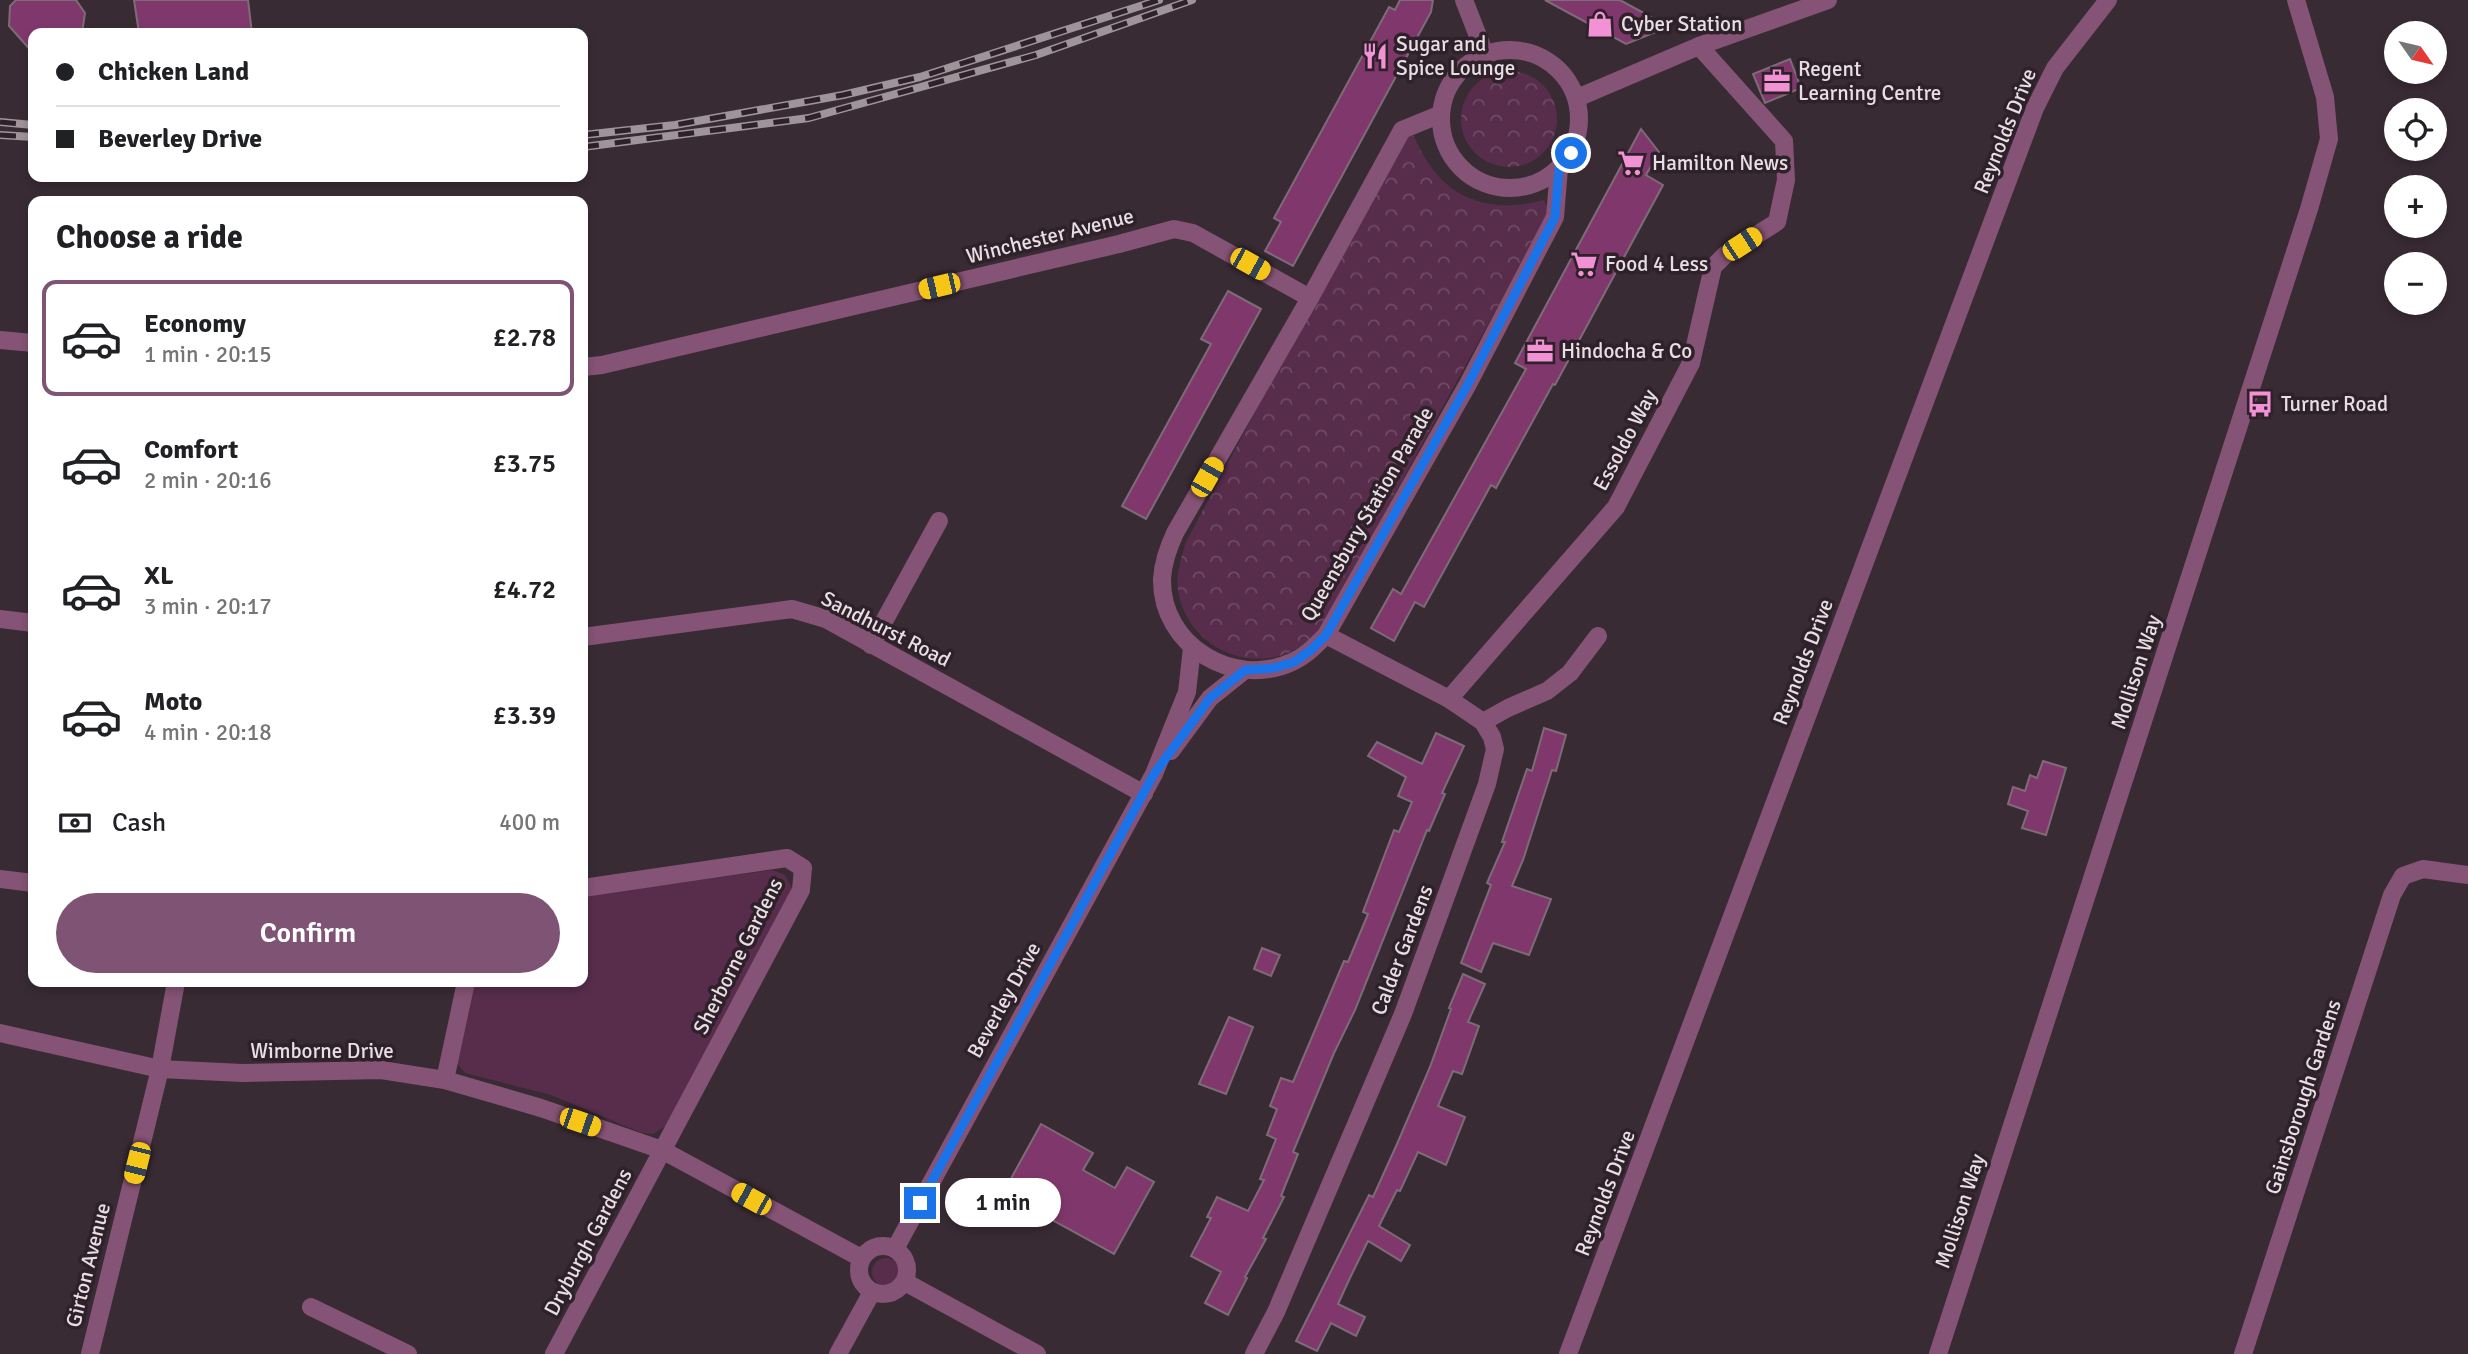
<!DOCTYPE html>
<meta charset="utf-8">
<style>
body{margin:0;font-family:Signika,sans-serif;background:#f2f2f2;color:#202124;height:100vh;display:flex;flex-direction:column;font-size:26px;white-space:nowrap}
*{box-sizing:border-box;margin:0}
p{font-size:23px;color:#757577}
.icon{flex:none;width:38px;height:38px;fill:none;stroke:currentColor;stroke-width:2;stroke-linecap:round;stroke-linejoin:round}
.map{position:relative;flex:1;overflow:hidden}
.side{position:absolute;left:28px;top:196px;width:560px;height:791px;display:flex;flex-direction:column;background:#fff;border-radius:14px;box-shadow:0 4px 10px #0003}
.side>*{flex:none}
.banner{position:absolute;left:28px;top:28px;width:560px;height:154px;border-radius:14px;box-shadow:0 4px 10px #0003;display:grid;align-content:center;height:154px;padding:0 28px;background:#fff}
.needle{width:46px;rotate:124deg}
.fabs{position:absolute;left:2384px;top:21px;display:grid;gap:14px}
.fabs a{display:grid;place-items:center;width:63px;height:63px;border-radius:50%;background:#fff;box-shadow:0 4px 10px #0003;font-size:35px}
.end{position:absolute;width:32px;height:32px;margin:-16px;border:9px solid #1a73e8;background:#fff;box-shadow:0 0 0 4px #fff}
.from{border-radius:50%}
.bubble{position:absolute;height:49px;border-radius:24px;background:#fff;box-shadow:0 4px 10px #0003;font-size:23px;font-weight:600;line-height:49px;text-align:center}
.car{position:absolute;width:21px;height:42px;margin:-21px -10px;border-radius:9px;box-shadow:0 0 5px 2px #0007;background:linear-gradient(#f5c518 24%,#345 0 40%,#f5c518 0 76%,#345 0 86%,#f5c518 0)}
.banner b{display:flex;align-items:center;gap:24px;height:66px;font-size:26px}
.banner b+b{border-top:2px solid #e0e0e0}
.banner i{width:18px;height:18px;background:#202124}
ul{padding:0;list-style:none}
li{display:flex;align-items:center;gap:21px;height:116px;margin:0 14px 10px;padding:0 14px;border:4px solid transparent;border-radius:14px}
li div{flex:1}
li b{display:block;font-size:26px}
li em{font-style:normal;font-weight:600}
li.selected{border-color:#7f5374}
li>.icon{width:63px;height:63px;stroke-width:1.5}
h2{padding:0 28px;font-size:32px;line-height:84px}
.pay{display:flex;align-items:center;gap:18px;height:77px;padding:0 28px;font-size:26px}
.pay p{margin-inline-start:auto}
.action{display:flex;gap:14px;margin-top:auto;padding:14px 28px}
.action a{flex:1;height:80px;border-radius:42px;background:#7f5374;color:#fff;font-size:28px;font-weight:600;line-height:80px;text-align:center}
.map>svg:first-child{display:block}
.grass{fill:#572d4b}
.park{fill:url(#park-crowns)}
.building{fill:#80386c;stroke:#7d6c77;stroke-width:2}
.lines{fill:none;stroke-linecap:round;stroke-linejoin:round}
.minor{stroke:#855375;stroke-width:18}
.tertiary{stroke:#855375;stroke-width:18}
.rail-casing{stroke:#a0949b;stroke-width:8}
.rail{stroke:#2e212a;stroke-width:5;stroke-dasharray:16;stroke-linecap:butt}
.route{stroke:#1a73e8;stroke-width:9}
.labels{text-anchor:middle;stroke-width:7;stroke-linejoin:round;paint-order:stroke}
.poi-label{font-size:21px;fill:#e8dee4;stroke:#2e212a;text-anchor:start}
.street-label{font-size:21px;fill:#e8dee4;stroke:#2e212a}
</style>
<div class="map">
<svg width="2468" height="1354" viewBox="0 0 2468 1354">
<defs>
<pattern id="park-crowns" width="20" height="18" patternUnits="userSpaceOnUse" patternTransform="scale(1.75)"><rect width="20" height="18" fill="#572d4b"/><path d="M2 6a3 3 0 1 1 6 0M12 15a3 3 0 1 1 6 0" fill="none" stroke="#6f4b65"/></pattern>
</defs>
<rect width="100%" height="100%" fill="#392b34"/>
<!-- grass -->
<g class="grass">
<path d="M 773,870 L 785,875 L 792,888 L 787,902 L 667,1125 L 653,1134 L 642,1133 L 551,1095 L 465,1073 L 456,1062 L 472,982 L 583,982 L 583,896 Z"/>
<circle cx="886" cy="1272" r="14"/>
</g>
<!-- park -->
<g class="park">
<circle cx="1509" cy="119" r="48"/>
<path d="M 1402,136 L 1414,136 C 1438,195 1482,216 1544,200 L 1550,212 L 1322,626 C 1311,638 1300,649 1283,655 C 1236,670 1185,639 1178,590 C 1176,573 1181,558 1186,542 Z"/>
</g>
<!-- building -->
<g class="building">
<path d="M 16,0 L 76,0 L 85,13 L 82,33 L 59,29 L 58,33 L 33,33 L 33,53 L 9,26 L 10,6 Z"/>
<path d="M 134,0 L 248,0 L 252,33 L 139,33 Z"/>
<path d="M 1400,0 L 1433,0 L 1431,12 L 1293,266 L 1265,251 L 1281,222 L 1274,218 L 1389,7 L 1395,10 Z"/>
<path d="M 1545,0 L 1620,0 L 1651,17 L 1656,32 L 1626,44 Z"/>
<path d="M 1790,59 L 1801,88 L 1765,103 L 1753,74 Z"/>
<path d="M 1641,129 L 1659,152 L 1646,175 L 1663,185 L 1555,385 L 1553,384 L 1496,488 L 1491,485 L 1424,607 L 1415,602 L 1394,641 L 1371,628 L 1393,589 L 1401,594 L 1526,369 L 1515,363 Z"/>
<path d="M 1228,291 L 1261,309 L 1146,519 L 1122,506 L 1211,344 L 1201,339 Z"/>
<path d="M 1544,728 L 1566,735 L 1556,771 L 1552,770 L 1523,860 L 1512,886 L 1551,899 L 1529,955 L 1493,943 L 1481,972 L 1461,963 L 1491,885 L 1487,883 L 1505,842 L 1502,842 L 1527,769 L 1532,771 Z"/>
<path d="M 1436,733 L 1464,746 L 1442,793 L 1445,794 L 1429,831 L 1427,830 L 1355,1010 L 1334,1053 L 1293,1152 L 1298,1154 L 1281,1196 L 1284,1197 L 1263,1238 L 1266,1239 L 1245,1277 L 1247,1278 L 1228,1315 L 1205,1303 L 1221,1272 L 1191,1256 L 1211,1218 L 1207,1217 L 1217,1197 L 1248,1211 L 1264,1180 L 1260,1179 L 1276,1139 L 1267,1135 L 1277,1109 L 1270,1106 L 1281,1078 L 1293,1082 L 1344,961 L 1348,962 L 1368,914 L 1363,912 L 1394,830 L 1399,832 L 1412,802 L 1398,796 L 1406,777 L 1368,756 L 1377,742 L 1422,764 Z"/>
<path d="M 2043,761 L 2066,768 L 2046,835 L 2022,828 L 2028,811 L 2008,804 L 2013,787 L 2025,791 L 2030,775 L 2037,778 Z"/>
<path d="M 1262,948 L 1280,955 L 1271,976 L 1254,969 Z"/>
<path d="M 1463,974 L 1485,984 L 1468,1022 L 1479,1026 L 1462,1074 L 1453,1071 L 1438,1106 L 1465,1117 L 1446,1165 L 1418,1152 L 1400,1191 L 1397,1190 L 1379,1226 L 1410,1245 L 1401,1261 L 1368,1241 L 1349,1280 L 1338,1304 L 1365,1317 L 1356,1336 L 1331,1323 L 1317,1351 L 1296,1341 L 1369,1195 L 1373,1197 L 1397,1144 L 1430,1067 L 1451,1009 L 1449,1008 Z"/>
<path d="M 1229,1017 L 1253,1027 L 1226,1094 L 1199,1084 Z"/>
<path d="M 1041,1124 L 1093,1153 L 1083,1170 L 1115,1188 L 1127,1167 L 1154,1182 L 1114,1254 L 1003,1193 Z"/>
</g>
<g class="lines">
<!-- minor -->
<g class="minor">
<path d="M 0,340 L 33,343"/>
<path d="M 583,367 L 602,365 L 1119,244 L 1174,229 L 1193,233 L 1310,298"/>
<path d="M 0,619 L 33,623"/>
<path d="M 583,637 L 792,609 L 826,619 L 1144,794"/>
<path d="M 871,645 L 939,521"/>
<path d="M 1449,699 L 1616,507 L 1691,363 L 1713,267 L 1725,255 L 1777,222 L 1786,180 L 1784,141 L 1699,46"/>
<path d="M 1483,722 L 1508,708 L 1547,691 L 1570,673 L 1598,636"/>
<path d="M 0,879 L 33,883"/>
<path d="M 0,1033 L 160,1069 L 242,1073 L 381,1070 L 445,1080 L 541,1108 L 662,1150 L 861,1258"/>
<path d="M 445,1080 L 466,982"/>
<path d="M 905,1282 L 1037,1354"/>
<path d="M 311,1307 L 408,1354"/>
<path d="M 90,1354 L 160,1069 L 176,982"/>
<path d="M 554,1354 L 801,890 L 803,868 L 787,858 L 583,888"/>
<path d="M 1254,1354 L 1276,1312 L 1403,1014 L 1487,784 L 1495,749 L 1492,737 L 1483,722 L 1449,699 L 1326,635"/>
<path d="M 1568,1354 L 2035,108 L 2055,68 L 2108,0"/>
<path d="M 2243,1354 L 2392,895 L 2403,876 L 2423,869 L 2468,875"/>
</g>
<!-- tertiary -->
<g class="tertiary">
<path d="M 1464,0 L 1485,54"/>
<circle cx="1510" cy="119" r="69"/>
<path d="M 1577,98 L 1699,46 L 1828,0"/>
<path d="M 1441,114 L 1402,130 L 1310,298 L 1175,533 C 1168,548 1163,562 1162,579 C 1161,646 1234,689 1292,662 C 1306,656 1316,645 1326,635 L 1468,384 L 1555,217 L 1559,168"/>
<path d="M 1171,751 L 1210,698 L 1245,670"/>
<circle cx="883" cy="1270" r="24"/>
<path d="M 895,1249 L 1154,774 L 1187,692 L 1192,648"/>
<path d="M 838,1354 L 872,1292"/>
<path d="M 1938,1354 L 2309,209 L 2329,139 L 2325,97 L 2296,0"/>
</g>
<!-- rail casing -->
<g class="rail-casing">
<g id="rail">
<path d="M 0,122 L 33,125"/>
<path d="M 0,135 L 33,137"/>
<path d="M 583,135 L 675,125 L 843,95 L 920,77 L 1159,0"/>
<path d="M 583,147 L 809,118 L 1036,55 L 1192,0"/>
</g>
</g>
<!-- rail -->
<use href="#rail" class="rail"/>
</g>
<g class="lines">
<!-- route -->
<path class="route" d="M 920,1203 L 1154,774 L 1210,698 L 1245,670 L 1274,668 L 1294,662 L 1311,650 L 1326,635 L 1468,384 L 1555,217 L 1559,169 L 1571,153"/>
</g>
<!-- icons -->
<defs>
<g id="shop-bare" transform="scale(2.1)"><path d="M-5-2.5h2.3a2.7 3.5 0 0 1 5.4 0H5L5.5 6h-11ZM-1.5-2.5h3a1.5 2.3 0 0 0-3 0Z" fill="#f391d5" stroke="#2e212a" stroke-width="2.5" paint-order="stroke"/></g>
<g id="restaurant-bare" transform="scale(2.1)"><path d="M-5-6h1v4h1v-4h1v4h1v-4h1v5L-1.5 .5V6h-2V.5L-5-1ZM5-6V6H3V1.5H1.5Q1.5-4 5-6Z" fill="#f391d5" stroke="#2e212a" stroke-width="2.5" paint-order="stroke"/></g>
<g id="office-bare" transform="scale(2.1)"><path d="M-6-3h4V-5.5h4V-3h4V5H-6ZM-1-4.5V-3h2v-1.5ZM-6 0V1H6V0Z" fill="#f391d5" stroke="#2e212a" stroke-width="2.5" paint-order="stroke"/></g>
<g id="supermarket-bare" transform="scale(2.1)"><path d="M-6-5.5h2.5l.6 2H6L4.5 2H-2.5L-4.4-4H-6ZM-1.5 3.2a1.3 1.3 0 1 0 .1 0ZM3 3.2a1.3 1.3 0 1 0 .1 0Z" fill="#f391d5" stroke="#2e212a" stroke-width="2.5" paint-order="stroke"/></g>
<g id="bus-bare" transform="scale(2.1)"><path d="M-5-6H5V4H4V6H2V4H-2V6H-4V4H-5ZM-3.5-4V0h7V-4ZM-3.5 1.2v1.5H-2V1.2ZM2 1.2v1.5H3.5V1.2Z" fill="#f391d5" stroke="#2e212a" stroke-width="2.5" paint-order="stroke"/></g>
</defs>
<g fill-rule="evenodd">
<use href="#shop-bare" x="1600" y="24"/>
<use href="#restaurant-bare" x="1375" y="56"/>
<use href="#office-bare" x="1777" y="81"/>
<use href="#supermarket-bare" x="1631" y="163"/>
<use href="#supermarket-bare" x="1584" y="264"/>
<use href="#office-bare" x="1540" y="351"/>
<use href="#bus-bare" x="2260" y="404"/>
</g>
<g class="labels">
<!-- poi labels -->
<g class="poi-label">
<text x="1621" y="31">Cyber Station</text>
<text x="1396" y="51">Sugar and<tspan x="1396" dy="24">Spice Lounge</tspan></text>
<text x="1798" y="76">Regent<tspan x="1798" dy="24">Learning Centre</tspan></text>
<text x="1652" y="170">Hamilton News</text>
<text x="1605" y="271">Food 4 Less</text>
<text x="1561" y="358">Hindocha &amp; Co</text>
<text x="2281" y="411">Turner Road</text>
</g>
<!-- street labels -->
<g class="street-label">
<text transform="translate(2005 131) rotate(-68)" y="7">Reynolds Drive</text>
<text transform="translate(1050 236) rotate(-14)" y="7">Winchester Avenue</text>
<text transform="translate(1625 440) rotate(-62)" y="7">Essoldo Way</text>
<text transform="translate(1367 514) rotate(-60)" y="7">Queensbury Station Parade</text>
<text transform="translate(886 629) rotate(27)" y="7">Sandhurst Road</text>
<text transform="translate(1803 662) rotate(-69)" y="7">Reynolds Drive</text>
<text transform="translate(2136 672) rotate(-72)" y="7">Mollison Way</text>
<text transform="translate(1402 950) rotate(-69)" y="7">Calder Gardens</text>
<text transform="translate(738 956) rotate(-63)" y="7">Sherborne Gardens</text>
<text transform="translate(1004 1000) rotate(-61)" y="7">Beverley Drive</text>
<text x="322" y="1058">Wimborne Drive</text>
<text transform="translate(2303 1097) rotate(-72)" y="7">Gainsborough Gardens</text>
<text transform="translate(1605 1193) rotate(-69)" y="7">Reynolds Drive</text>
<text transform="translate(1960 1211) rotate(-72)" y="7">Mollison Way</text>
<text transform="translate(588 1242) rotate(-62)" y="7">Dryburgh Gardens</text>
<text transform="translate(88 1265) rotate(-76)" y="7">Girton Avenue</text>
</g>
</g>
</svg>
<div class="fabs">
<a><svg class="needle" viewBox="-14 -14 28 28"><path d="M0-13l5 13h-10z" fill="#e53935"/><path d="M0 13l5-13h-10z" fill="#757577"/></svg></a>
<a><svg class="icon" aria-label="locate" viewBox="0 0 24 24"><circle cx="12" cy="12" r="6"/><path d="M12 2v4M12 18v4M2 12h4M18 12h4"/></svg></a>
<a>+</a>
<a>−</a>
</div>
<i class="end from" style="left:1571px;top:153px"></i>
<i class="end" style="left:920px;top:1203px"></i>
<div class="bubble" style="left:945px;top:1178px;width:116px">1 min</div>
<i class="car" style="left:1742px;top:244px;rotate:57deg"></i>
<i class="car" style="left:1250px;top:264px;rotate:119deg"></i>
<i class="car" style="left:939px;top:286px;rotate:257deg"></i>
<i class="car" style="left:1207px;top:477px;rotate:30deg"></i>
<i class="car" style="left:580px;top:1122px;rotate:109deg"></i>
<i class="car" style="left:137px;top:1163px;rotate:194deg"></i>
<i class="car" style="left:751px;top:1199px;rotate:299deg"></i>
<div class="banner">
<b><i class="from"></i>Chicken Land</b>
<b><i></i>Beverley Drive</b>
</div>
<section class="side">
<h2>Choose a ride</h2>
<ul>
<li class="selected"><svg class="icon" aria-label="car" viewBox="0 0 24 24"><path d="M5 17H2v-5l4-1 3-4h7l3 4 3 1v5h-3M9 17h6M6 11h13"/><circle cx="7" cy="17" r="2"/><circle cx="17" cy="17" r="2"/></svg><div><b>Economy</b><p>1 min · 20:15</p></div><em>£2.78</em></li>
<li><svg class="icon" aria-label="car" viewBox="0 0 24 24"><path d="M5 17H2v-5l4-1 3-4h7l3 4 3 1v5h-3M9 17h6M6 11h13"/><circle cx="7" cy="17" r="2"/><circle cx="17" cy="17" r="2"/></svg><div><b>Comfort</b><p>2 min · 20:16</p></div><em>£3.75</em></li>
<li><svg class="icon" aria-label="car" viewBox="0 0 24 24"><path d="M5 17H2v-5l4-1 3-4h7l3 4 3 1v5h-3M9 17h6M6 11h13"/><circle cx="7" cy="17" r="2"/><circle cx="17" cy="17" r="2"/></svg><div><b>XL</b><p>3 min · 20:17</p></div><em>£4.72</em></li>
<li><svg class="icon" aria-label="car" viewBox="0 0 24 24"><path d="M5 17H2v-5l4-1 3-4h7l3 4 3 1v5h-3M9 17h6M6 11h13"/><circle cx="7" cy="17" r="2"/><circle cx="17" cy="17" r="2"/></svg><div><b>Moto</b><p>4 min · 20:18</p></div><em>£3.39</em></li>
</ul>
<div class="pay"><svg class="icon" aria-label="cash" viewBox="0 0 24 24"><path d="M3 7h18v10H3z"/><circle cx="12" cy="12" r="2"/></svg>Cash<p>400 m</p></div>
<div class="action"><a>Confirm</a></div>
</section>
</div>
